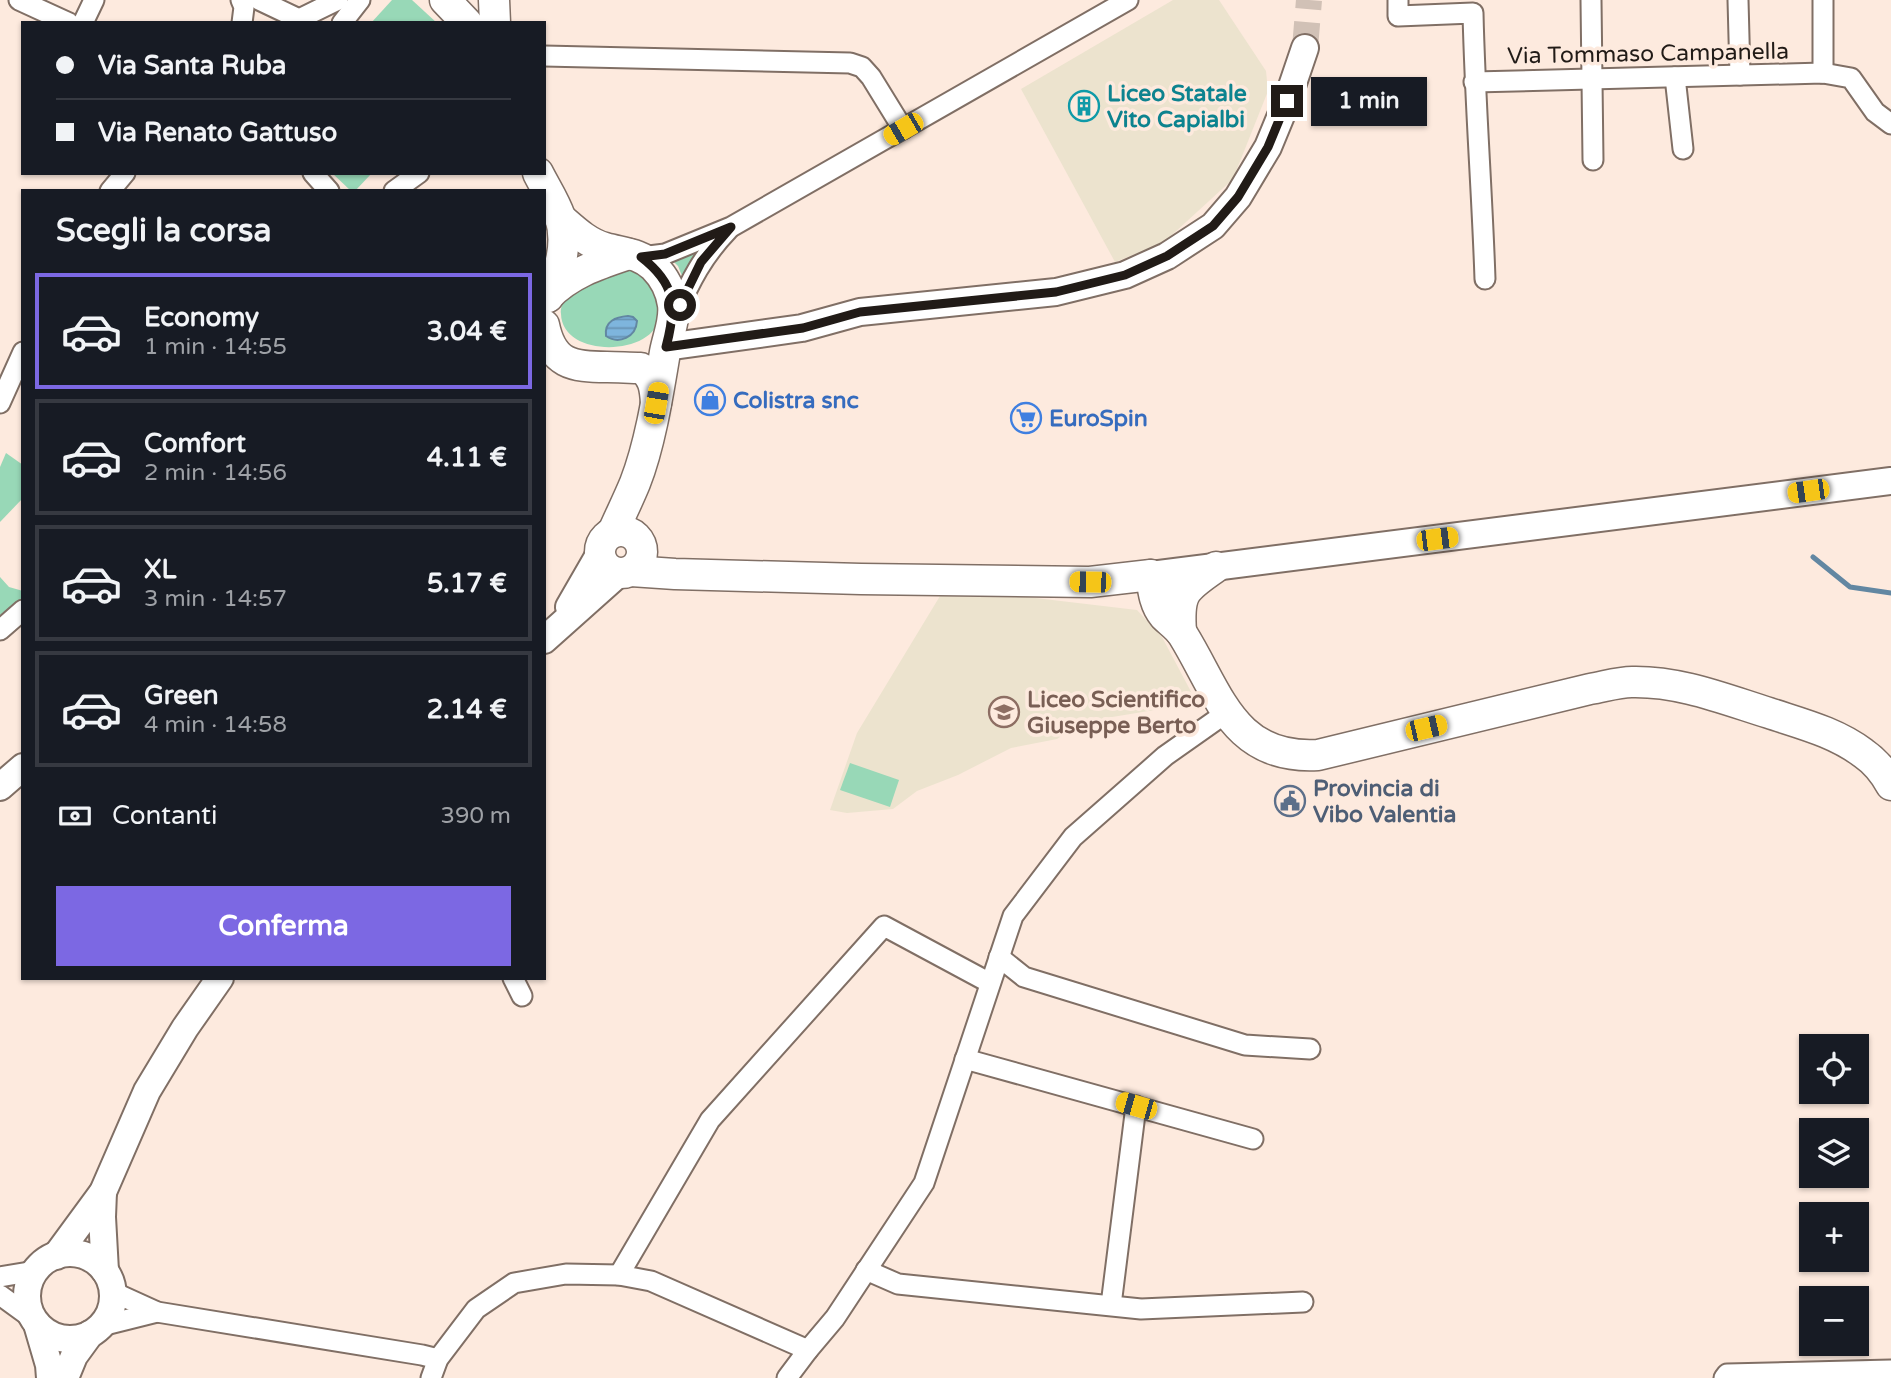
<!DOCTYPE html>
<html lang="it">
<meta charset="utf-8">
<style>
body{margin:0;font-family:"Varela Round",sans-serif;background:#20242c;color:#f1f3f6;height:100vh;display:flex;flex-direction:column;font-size:26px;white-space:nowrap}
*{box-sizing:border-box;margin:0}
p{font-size:23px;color:#9ea1a6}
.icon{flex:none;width:38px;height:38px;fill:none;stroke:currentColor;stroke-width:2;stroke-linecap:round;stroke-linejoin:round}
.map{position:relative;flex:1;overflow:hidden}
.side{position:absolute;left:21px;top:189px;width:525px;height:791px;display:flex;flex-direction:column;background:#171b24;border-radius:0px;box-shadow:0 2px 5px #0004}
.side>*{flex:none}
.top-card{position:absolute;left:21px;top:21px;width:525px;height:154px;border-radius:0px;box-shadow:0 2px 5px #0004;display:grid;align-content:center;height:154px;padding:0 35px;background:#171b24}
.buttons{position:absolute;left:1799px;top:1034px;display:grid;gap:14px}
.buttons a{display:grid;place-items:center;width:70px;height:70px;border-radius:0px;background:#171b24;box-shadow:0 2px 5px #0004;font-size:35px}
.end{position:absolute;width:32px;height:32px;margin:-16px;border:9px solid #211b17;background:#fff;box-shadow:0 0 0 4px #fff}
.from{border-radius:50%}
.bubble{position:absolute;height:49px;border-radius:0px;background:#171b24;box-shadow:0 2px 5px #0004;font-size:23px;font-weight:700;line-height:49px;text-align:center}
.car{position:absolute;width:21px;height:42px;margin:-21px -10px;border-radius:9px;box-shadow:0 0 5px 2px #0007;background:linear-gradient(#f5c518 24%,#345 0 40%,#f5c518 0 76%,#345 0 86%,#f5c518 0)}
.top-card b{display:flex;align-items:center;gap:24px;height:66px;font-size:26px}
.top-card b+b{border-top:2px solid #363941}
.top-card i{width:18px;height:18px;background:#f1f3f6}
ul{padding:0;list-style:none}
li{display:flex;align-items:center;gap:21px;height:116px;margin:0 14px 10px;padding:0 21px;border:4px solid #363941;border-radius:0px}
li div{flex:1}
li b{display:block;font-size:26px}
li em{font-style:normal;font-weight:700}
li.selected{border-color:#7c68e3}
li>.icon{width:63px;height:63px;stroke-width:1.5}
h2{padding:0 35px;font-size:32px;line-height:84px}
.pay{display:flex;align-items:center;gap:18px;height:77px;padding:0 35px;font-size:26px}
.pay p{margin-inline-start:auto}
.primary-button{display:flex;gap:14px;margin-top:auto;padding:14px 35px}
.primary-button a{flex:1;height:80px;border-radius:0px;background:#7c68e3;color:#fff;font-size:28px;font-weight:700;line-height:80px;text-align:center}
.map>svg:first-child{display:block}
.education{fill:#ece3ce}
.green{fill:#98d8b7}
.water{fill:url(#water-rules);stroke:#6287a2;stroke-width:2}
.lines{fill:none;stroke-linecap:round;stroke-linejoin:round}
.stream{stroke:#6287a2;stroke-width:5}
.secondary-tunnel{stroke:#d1c1b6;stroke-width:26;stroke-dasharray:26 13;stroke-linecap:butt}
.street-casing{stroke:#806f65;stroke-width:23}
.secondary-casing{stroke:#806f65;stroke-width:30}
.primary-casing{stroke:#806f65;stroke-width:33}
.street{stroke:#fff;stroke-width:19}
.secondary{stroke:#fff;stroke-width:26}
.primary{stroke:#fff;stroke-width:30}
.route{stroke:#211b17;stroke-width:9}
.labels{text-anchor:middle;stroke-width:7;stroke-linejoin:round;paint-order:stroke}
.street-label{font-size:23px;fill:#211b17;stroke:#fdeade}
.culture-label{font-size:23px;font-weight:bold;fill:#0d838f;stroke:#fdeade;text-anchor:start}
.shop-label{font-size:23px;font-weight:bold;fill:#366cbe;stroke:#fdeade;text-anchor:start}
.education-label{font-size:23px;font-weight:bold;fill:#785e54;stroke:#fdeade;text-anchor:start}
.service-label{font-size:23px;font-weight:bold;fill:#4e5e75;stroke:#fdeade;text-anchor:start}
</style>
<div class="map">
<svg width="1891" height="1378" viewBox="0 0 1891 1378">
<defs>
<pattern id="water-rules" width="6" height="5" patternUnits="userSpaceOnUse" patternTransform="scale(1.75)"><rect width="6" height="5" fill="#7eb5dd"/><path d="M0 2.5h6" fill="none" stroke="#6792b2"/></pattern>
</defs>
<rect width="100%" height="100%" fill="#fdeade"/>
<!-- education -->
<g class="education">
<path d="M 1173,0 L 1219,0 L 1266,71 L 1268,91 L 1233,179 L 1162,244 L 1115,262 L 1021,89 Z"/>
<path d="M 940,596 L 1027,597 L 1137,610 L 1162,637 L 1197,703 L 1082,722 L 1057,739 L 1011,748 L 958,775 L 917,791 L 893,809 L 847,813 L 830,810 L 857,733 Z"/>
</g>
<!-- green -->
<g class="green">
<path d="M 392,0 L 412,0 L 437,23 L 371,23 Z"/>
<path d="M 332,173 L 372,173 L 355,191 L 351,191 Z"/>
<path d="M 700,249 L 688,265 L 684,276 L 682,276 L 678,266 L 672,260 Z"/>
<path d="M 626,265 L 653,278 C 656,289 661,304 660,315 C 656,357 562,359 561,314 C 560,309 563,303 564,298 Z"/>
<path d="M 6,453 L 23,465 L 23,498 L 0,522 L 0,467 Z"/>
<path d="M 0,577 L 9,587 L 23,591 L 23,597 L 0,615 Z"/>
<path d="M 850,763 L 899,780 L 890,807 L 840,790 Z"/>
</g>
<!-- water -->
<path class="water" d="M 628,316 L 633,317 L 637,321 C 636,337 619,345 606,336 C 604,321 616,317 628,316 Z"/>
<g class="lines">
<!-- stream -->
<path class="stream" d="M 1813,557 L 1850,587 L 1891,593"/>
<!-- secondary-tunnel -->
<path class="secondary-tunnel" d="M 1305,48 L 1309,0"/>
<!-- street casing -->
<g class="street-casing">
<g id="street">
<path d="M 19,0 L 69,23"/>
<path d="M 241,0 L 244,7 L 242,23"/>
<path d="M 259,0 L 299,19"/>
<path d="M 1398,0 L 1398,16 L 1473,13 C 1475,102 1482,190 1485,279"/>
<path d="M 1591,0 L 1593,160"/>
<path d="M 1738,0 L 1740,75"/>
<path d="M 1823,0 L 1823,73"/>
<path d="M 83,23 L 94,0"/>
<path d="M 291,23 L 338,0"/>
<path d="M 342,23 L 360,0"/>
<path d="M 544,56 L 850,63 L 862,67 L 871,77 L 903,129"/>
<path d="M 1675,77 L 1683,149"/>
<path d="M 1474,82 L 1823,73 L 1851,78 L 1875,112 L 1891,124"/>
<path d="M 313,173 L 329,191"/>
<path d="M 110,191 L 125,173"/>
<path d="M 394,191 L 419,173"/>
<path d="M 641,257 L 665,254 L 731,227 L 1128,0"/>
<path d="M 676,314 C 690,281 703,256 728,230"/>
<path d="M 0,403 L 23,352"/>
<path d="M 0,630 L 23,610"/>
<path d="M 999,957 L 1024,977 L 1245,1045 L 1310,1049"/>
<path d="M 513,978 L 522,996"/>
<path d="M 965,1059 L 1253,1139"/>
<path d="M 866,1270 L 898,1284 L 1141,1309 L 1303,1302"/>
<path d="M 619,1275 L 710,1120 L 884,926 L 990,983"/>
<path d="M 0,1277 L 35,1271"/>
<path d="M 113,1292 L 157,1312 L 422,1355 L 438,1359"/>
<path d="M 0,1295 L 33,1319"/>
<path d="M 1111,1305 L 1136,1106"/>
<path d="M 101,1326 L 157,1312"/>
<path d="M 431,1378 L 438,1359 L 476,1309 L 514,1283 L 566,1274 L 619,1275 L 651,1281 L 808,1350"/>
<path d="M 787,1378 L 808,1350 L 835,1318 L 924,1183 L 1013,916 L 1073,837 L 1165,756 L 1226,713"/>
<path d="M 1724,1378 L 1727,1374 L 1891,1370"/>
</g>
</g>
<!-- secondary casing -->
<g class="secondary-casing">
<g id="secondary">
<path d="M 666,347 L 802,328 L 860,312 L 1056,292 L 1125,275 L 1167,256 L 1213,226 L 1238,197 L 1268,147 L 1287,101 L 1305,48"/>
<path d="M 1151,575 L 1891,481"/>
<path d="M 569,607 L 599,555"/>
<path d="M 544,640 L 618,574"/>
<path d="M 0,787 L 23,767"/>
<path d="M 103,1192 L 102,1217 L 105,1271"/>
<circle cx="70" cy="1296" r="43"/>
<path d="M 56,1256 L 103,1192 L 147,1091 L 185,1028 L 220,978"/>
<path d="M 37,1324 L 49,1365 L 50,1378"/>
<path d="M 65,1378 L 74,1356 L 90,1334"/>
</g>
</g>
<!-- primary casing -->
<g class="primary-casing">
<g id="primary">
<path d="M 445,0 L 467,23"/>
<path d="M 494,0 L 495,23"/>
<path d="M 538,173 C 545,187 555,202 560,217 C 569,245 559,272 548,297"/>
<path d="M 560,218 C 574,230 587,243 605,248 C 622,253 640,253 654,267 C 664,277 671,291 673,305 C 675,321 668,336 665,352 C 658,394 650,445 635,483 C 628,500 620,516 613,532"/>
<path d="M 547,297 C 570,273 599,264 629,254"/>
<path d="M 544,325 C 552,364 572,367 607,367 C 618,367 630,368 641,368 C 654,377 655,388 656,403"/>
<circle cx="621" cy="552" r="21"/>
<path d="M 631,571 L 675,574 L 861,579 L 1090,582 L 1151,575 L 1166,585"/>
<path d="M 1151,575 C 1153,589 1154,604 1164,616 C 1170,622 1178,627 1183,635 C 1219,693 1233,760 1318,755 L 1590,689 C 1603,687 1618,682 1632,682 C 1680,681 1724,699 1769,713 C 1802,724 1835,732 1863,753 C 1876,762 1884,772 1891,785"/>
<path d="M 1181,632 C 1178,591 1185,589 1216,567"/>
</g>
</g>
<!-- street -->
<use href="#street" class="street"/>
<!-- secondary -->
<use href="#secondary" class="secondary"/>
<!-- primary -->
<use href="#primary" class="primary"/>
</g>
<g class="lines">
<!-- route -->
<path class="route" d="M 680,305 L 701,262 L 731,227 L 665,254 L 641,257 C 676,284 677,306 666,347 L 803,328 L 860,312 L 1056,292 L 1125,275 L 1167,256 L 1213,226 L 1238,197 L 1268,147 L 1287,101"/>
</g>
<!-- icons -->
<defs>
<g id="building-ring" transform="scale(1.575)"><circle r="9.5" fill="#fdeade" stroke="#0f9aa8" stroke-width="1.5"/><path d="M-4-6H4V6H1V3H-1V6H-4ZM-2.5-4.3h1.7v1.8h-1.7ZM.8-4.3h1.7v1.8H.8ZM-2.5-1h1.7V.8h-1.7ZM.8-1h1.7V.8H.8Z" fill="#0f9aa8"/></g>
<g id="shop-ring" transform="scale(1.575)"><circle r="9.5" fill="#fdeade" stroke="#3f7fe0" stroke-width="1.5"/><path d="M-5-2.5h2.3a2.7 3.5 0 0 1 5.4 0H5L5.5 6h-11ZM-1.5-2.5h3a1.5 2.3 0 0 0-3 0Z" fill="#3f7fe0"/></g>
<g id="supermarket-ring" transform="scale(1.575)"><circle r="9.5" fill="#fdeade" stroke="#3f7fe0" stroke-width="1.5"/><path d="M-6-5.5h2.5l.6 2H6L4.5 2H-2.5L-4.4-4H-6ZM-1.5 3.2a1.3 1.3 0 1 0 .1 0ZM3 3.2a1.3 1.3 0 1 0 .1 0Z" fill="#3f7fe0"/></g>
<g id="school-ring" transform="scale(1.575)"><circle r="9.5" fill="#fdeade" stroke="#8d6e63" stroke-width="1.5"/><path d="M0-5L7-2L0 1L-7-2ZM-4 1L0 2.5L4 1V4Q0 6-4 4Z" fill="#8d6e63"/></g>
<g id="civic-ring" transform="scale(1.575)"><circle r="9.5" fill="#fdeade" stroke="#5c6f8a" stroke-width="1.5"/><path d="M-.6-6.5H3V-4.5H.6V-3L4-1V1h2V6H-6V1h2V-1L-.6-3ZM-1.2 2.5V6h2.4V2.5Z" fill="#5c6f8a"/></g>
</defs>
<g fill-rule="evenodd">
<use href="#building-ring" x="1084" y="106"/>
<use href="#shop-ring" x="710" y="400"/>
<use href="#supermarket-ring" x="1026" y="418"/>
<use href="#school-ring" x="1004" y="712"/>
<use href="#civic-ring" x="1290" y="801"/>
</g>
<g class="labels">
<!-- street labels -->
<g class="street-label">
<text transform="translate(1648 53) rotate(-1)" y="8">Via Tommaso Campanella</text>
</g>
<!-- culture labels -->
<g class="culture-label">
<text x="1107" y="101">Liceo Statale<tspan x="1107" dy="26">Vito Capialbi</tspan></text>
</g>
<!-- shop labels -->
<g class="shop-label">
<text x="733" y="408">Colistra snc</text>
<text x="1049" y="426">EuroSpin</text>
</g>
<!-- education labels -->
<g class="education-label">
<text x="1027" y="707">Liceo Scientifico<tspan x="1027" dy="26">Giuseppe Berto</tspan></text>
</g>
<!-- service labels -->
<g class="service-label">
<text x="1313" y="796">Provincia di<tspan x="1313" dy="26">Vibo Valentia</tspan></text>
</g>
</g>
</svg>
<div class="buttons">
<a><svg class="icon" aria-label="locate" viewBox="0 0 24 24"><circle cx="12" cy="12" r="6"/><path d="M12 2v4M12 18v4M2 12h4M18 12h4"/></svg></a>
<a><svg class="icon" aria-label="layers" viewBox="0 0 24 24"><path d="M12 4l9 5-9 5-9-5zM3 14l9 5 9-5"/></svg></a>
<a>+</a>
<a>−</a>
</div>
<i class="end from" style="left:680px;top:305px"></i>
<i class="end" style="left:1287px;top:101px"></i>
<div class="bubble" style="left:1311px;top:77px;width:116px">1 min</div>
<i class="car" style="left:903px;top:129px;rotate:240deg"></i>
<i class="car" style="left:656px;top:403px;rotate:10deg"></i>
<i class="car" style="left:1808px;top:491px;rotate:262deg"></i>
<i class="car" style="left:1437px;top:539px;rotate:83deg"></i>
<i class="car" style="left:1090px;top:582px;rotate:271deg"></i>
<i class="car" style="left:1426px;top:728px;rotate:77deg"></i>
<i class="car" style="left:1136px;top:1106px;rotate:286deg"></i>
<div class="top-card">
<b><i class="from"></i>Via Santa Ruba</b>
<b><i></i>Via Renato Gattuso</b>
</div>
<section class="side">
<h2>Scegli la corsa</h2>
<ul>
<li class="selected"><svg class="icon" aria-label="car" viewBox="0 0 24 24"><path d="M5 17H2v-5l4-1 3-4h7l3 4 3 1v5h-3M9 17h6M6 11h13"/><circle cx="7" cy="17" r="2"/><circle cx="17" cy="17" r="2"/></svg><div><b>Economy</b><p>1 min · 14:55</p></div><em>3.04 €</em></li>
<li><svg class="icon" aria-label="car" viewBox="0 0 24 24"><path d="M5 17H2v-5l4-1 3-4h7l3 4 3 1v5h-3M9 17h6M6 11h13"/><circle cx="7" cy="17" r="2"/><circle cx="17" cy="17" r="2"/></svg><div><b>Comfort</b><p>2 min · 14:56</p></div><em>4.11 €</em></li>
<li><svg class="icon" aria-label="car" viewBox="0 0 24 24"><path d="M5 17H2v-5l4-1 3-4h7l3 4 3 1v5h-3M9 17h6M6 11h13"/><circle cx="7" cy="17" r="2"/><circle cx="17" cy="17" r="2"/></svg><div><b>XL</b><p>3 min · 14:57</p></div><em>5.17 €</em></li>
<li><svg class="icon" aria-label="car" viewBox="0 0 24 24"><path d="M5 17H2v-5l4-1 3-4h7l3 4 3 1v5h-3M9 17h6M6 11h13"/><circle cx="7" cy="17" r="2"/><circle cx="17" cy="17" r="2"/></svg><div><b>Green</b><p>4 min · 14:58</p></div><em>2.14 €</em></li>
</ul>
<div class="pay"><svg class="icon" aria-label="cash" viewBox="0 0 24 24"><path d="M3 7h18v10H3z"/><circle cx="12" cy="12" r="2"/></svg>Contanti<p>390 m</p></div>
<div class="primary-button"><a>Conferma</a></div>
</section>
</div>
